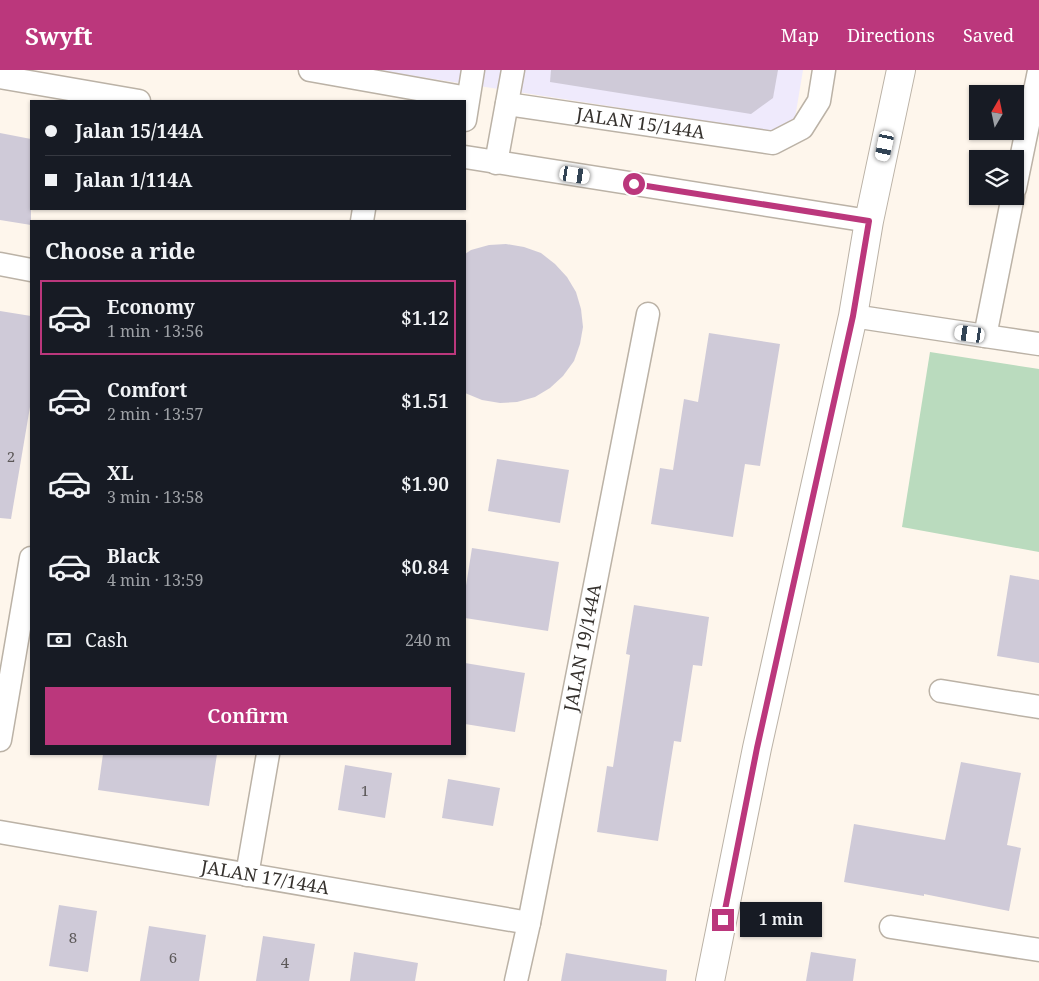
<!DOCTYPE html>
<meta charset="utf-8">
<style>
body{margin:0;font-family:"Noto Serif",serif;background:#20242c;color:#f1f3f6;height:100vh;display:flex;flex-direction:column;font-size:19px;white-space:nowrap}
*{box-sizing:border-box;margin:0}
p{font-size:16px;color:#9ea1a6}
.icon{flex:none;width:28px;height:28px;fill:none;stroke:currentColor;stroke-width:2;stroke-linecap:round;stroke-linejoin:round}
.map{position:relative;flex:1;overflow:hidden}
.panel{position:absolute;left:30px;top:150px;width:436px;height:535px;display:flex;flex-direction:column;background:#171b24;border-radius:0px;box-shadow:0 1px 4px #0004}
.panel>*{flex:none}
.banner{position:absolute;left:30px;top:30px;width:436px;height:110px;border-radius:0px;box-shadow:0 1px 4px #0004;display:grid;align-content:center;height:110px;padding:0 15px;background:#171b24}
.needle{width:32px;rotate:9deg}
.fabs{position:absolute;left:969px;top:15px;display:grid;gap:10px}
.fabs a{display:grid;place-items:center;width:55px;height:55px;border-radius:0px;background:#171b24;box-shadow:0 1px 4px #0004;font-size:25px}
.end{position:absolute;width:22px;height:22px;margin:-11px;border:6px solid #bb377c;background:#fff;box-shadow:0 0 0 2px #fff}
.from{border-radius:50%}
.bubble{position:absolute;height:35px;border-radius:0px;background:#171b24;box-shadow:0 1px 4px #0004;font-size:16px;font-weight:600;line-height:35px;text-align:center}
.car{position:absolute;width:15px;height:30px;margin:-15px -8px;border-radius:6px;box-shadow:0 0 4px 1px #0007;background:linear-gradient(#fff 24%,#345 0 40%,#fff 0 76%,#345 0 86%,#fff 0)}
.banner b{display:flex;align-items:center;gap:18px;height:48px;font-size:19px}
.banner b+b{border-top:1px solid #363941}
.banner i{width:12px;height:12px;background:#f1f3f6}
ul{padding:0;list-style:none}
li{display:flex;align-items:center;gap:15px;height:75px;margin:0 10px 8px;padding:0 5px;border:2px solid transparent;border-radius:0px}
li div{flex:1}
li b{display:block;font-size:19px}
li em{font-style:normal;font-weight:600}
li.current{border-color:#bb377c}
li>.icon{width:45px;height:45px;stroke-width:1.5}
h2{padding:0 15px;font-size:22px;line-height:60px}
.pay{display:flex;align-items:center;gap:12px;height:55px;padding:0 15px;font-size:19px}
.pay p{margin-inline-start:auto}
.primary-button{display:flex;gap:10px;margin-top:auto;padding:10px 15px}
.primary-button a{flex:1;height:58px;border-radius:0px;background:#bb377c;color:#fff;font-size:20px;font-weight:600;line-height:58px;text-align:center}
header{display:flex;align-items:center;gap:30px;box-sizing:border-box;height:70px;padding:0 25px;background:#bb377c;color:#fff}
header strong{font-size:24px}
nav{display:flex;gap:28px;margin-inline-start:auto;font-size:18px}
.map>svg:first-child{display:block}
.commercial{fill:#efeafc}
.green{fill:#badbbe}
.building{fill:#cfcad8}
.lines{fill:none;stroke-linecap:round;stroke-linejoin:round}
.minor-casing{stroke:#bbb2a6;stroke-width:25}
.tertiary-casing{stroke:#bbb2a6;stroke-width:30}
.minor{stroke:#fff;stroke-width:22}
.tertiary{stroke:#fff;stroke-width:28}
.route{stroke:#bb377c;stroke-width:6}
.labels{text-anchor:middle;stroke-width:4.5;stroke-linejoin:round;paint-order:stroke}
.number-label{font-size:15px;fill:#5c5858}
.street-label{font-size:18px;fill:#36322e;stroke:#fef6ec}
</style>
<header>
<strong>Swyft</strong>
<nav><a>Map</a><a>Directions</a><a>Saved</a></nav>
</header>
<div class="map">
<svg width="1039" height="911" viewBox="0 0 1039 911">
<rect width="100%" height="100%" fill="#fef6ec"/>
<!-- commercial -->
<path class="commercial" d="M 375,0 L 803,0 L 795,48 L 771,61 Z"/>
<!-- green -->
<path class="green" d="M 930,282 L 1039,299 L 1039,482 L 902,457 Z"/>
<!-- building -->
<g class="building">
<path d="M 551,0 L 778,0 L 773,28 L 751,44 L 550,12 Z"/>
<path d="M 0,63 L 31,69 L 31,155 L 0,150 Z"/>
<path d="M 506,174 L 524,177 L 541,183 L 555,194 L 567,207 L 576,222 L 581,239 L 583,257 L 580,274 L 574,291 L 563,306 L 550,318 L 535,327 L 517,332 L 500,333 L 482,330 L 465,323 L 465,184 L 471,180 L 489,175 Z"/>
<path d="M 0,241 L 31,246 L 31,331 L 11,449 L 0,448 Z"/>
<path d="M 709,263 L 780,274 L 760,396 L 745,394 L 733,467 L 651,454 L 660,398 L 673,400 L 684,329 L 698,332 Z"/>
<path d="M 497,389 L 569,400 L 560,453 L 488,441 Z"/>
<path d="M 472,478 L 559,492 L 548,561 L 465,548 L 465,522 Z"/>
<path d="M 1010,505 L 1039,510 L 1039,593 L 997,586 Z"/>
<path d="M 634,535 L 709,547 L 702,596 L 693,595 L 681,672 L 674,671 L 658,771 L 597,762 L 607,696 L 613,697 L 630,585 L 626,584 Z"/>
<path d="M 465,593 L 525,603 L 515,662 L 465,654 Z"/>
<path d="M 103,684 L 217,684 L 209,736 L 98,720 Z"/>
<path d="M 961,692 L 1021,703 L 1007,775 L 1021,778 L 1009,841 L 924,824 L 924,826 L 844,812 L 854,754 L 945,770 Z"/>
<path d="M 345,695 L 392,703 L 385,748 L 338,740 Z"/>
<path d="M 448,709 L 500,718 L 493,756 L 442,748 Z"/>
<path d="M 59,835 L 97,841 L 88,902 L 49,896 Z"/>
<path d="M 149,856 L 206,865 L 199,911 L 140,911 Z"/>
<path d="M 263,866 L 315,874 L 309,911 L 256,911 Z"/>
<path d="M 354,882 L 418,893 L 415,911 L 350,911 Z"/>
<path d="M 811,882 L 856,889 L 853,911 L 806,911 Z"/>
<path d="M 566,883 L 667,900 L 666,911 L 561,911 Z"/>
</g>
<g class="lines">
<!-- minor casing -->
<g class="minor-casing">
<g id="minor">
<path d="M 310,0 L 468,28"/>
<path d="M 0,7 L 139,31"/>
<path id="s1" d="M 507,34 L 773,73 L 802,58 L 819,31 L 824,0"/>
<path d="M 465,50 L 473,0"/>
<path d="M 465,87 L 869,151"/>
<path d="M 496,93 L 513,0"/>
<path d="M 1015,118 L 1039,1"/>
<path d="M 1013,126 L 985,266 L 1039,274"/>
<path d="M 362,151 L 364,139"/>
<path d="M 0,194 L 31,200"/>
<path d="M 853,246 L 985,266"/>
<path d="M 941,621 L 1039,637"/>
<path d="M 0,670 L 31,488"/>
<path id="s2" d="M 0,762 L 529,853"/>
<path d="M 247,805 L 268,684"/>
<path d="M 891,857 L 1039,880"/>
<path id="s3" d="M 516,911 L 529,853 L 648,244"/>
</g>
</g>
<!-- tertiary casing -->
<g class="tertiary-casing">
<path id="tertiary" d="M 710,911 L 757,678 L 853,246 L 869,151 L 901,0"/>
</g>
<!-- minor -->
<use href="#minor" class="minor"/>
<!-- tertiary -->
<use href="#tertiary" class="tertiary"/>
</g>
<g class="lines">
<!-- route -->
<path class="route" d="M 634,114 L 869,151 L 853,246 L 757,678 L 723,850"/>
</g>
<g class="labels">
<!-- number labels -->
<g class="number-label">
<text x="11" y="392">2</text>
<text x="365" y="726">1</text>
<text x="73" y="873">8</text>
<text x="173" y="893">6</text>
<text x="285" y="898">4</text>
</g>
<!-- street labels -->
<g class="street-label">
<text dy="6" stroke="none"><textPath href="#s1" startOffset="135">JALAN 15/144A</textPath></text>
<text dy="6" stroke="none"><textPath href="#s3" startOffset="340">JALAN 19/144A</textPath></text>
<text dy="6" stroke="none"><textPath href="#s2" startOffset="269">JALAN 17/144A</textPath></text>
</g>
</g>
</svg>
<div class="fabs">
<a><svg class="needle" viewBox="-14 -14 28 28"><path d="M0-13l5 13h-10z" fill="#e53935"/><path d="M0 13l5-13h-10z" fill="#9ea1a6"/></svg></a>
<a><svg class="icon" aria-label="layers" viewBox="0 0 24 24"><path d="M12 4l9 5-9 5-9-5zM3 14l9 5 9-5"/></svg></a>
</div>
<i class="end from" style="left:634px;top:114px"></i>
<i class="end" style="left:723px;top:850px"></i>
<div class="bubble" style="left:740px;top:832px;width:82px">1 min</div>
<i class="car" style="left:885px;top:76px;rotate:192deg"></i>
<i class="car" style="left:575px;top:105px;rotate:99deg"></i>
<i class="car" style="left:970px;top:264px;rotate:278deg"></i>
<div class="banner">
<b><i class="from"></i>Jalan 15/144A</b>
<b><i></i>Jalan 1/114A</b>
</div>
<section class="panel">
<h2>Choose a ride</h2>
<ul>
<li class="current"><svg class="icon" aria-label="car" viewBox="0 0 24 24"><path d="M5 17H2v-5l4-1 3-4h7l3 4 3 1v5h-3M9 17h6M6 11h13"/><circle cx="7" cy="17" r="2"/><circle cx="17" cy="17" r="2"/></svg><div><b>Economy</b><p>1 min · 13:56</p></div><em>$1.12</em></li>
<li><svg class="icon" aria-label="car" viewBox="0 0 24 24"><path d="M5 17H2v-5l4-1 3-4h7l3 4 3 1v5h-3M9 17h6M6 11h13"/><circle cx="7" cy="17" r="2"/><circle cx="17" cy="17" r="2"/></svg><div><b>Comfort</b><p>2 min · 13:57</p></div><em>$1.51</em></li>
<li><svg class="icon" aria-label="car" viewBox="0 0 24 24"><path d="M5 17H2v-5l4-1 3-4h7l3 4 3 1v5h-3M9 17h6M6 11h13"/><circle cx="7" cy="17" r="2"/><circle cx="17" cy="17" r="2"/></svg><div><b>XL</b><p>3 min · 13:58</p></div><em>$1.90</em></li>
<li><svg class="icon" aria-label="car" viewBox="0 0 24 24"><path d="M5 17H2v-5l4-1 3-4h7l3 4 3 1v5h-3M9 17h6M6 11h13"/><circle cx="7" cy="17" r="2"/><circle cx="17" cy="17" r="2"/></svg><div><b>Black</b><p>4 min · 13:59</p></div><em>$0.84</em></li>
</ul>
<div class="pay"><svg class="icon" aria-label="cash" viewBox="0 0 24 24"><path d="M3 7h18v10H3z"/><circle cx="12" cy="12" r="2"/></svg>Cash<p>240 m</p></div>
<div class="primary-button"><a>Confirm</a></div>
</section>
</div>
